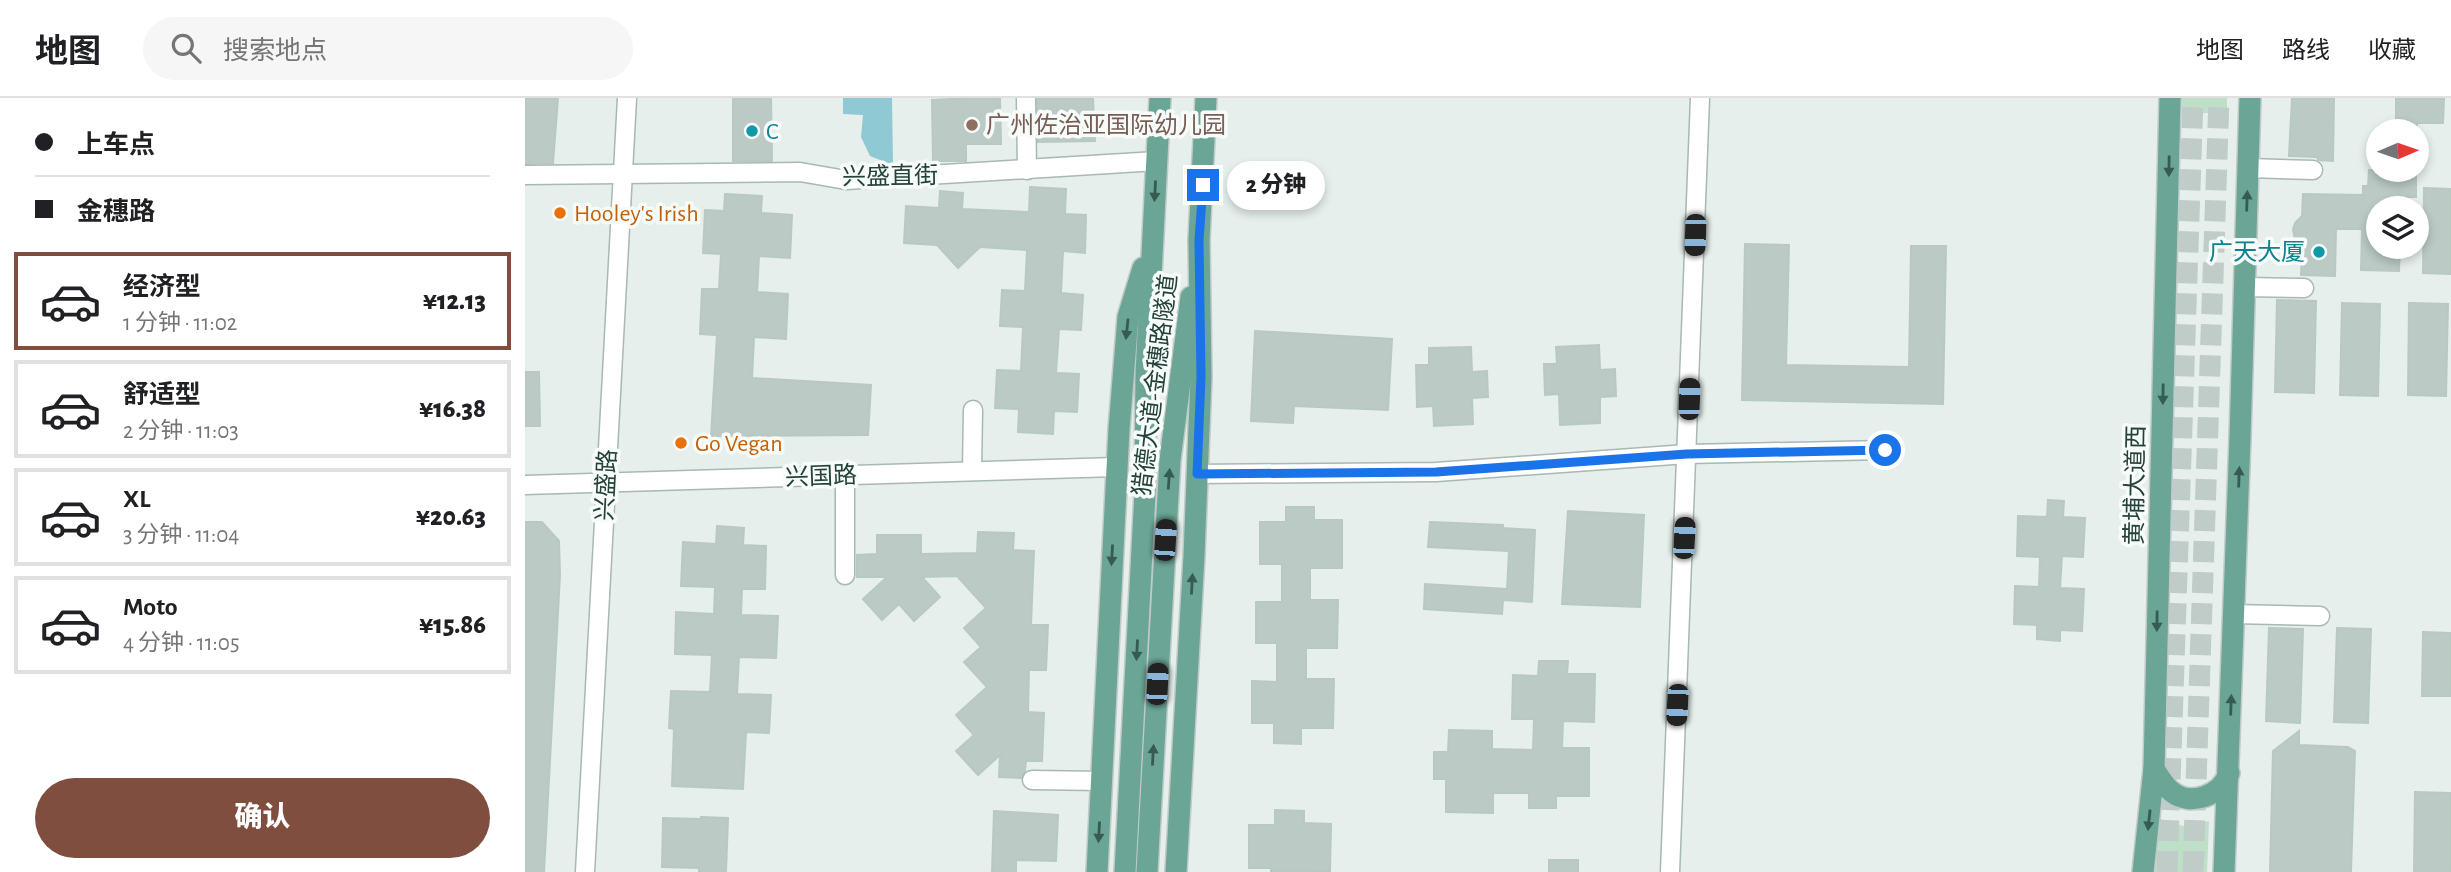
<!DOCTYPE html>
<html lang="zh">
<meta charset="utf-8">
<style>
body{margin:0;font-family:"Alegreya Sans","Noto Sans SC",sans-serif;background:#f6f6f6;color:#202124;height:100vh;display:flex;flex-direction:column;font-size:26px;white-space:nowrap}
*{box-sizing:border-box;margin:0}
p{font-size:23px;color:#757577}
.icon{flex:none;width:38px;height:38px;fill:none;stroke:currentColor;stroke-width:2;stroke-linecap:round;stroke-linejoin:round}
.map{position:relative;flex:1;overflow:hidden}
.panel{display:flex;flex-direction:column;background:#fff;width:525px}
.panel>*{flex:none}
.hud{display:grid;align-content:center;height:154px;padding:0 35px;background:#fff}
.needle{width:46px;rotate:88deg}
.buttons{position:absolute;left:1841px;top:21px;display:grid;gap:14px}
.buttons a{display:grid;place-items:center;width:63px;height:63px;border-radius:50%;background:#fff;box-shadow:0 4px 10px #0003;font-size:35px}
.end{position:absolute;width:32px;height:32px;margin:-16px;border:9px solid #1a73e8;background:#fff;box-shadow:0 0 0 4px #fff}
.from{border-radius:50%}
.bubble{position:absolute;height:49px;border-radius:24px;background:#fff;box-shadow:0 4px 10px #0003;font-size:23px;font-weight:800;line-height:49px;text-align:center}
.car{position:absolute;width:21px;height:42px;margin:-21px -10px;border-radius:9px;box-shadow:0 0 5px 2px #0007;background:linear-gradient(#222 24%,#8ab4d8 0 40%,#222 0 76%,#8ab4d8 0 86%,#222 0)}
.hud b{display:flex;align-items:center;gap:24px;height:66px;font-size:26px}
.hud b+b{border-top:2px solid #e0e0e0}
.hud i{width:18px;height:18px;background:#202124}
ul{padding:0;list-style:none}
li{display:flex;align-items:center;gap:21px;height:98px;margin:0 14px 10px;padding:0 21px;border:4px solid #e0e0e0;border-radius:0px}
li div{flex:1}
li b{display:block;font-size:26px}
li em{font-style:normal;font-weight:800}
li.on{border-color:#7f4e3f}
li>.icon{width:63px;height:63px;stroke-width:1.5}
.action{display:flex;gap:14px;margin-top:auto;padding:14px 35px}
.action a{flex:1;height:80px;border-radius:42px;background:#7f4e3f;color:#fff;font-size:28px;font-weight:800;line-height:80px;text-align:center}
header{display:flex;align-items:center;gap:42px;box-sizing:border-box;height:98px;padding:0 35px;background:#fff;border-bottom:2px solid #e0e0e0}
header strong{font-size:33px}
nav{display:flex;gap:38px;margin-inline-start:auto;font-size:24px}
.search{width:490px;height:63px;background:#f6f6f6;display:flex;align-items:center;gap:18px;box-sizing:border-box;padding:0 24px;border-radius:38px;color:#757577;font-size:26px}
main{display:flex;flex:1;min-height:0}
.map>svg:first-child{display:block}
.green{fill:#bfe0c8}
.water{fill:#8ec9d4}
.building{fill:#bbcac4;stroke:#b8c9c2;stroke-width:2}
.lines{fill:none;stroke-linecap:round;stroke-linejoin:round}
.major-tunnel{stroke:#bfccc8;stroke-width:21;stroke-dasharray:21 10;stroke-linecap:butt}
.minor-casing{stroke:#a8b8b2;stroke-width:21}
.major-casing{stroke:#c2cac8;stroke-width:24}
.minor{stroke:#fff;stroke-width:18}
.major{stroke:#6aa596;stroke-width:21}
.oneway{fill:#365b51}
.route{stroke:#1a73e8;stroke-width:9}
.education-dot{fill:#8d6e63;stroke:#f7fbf9;stroke-width:2.5}
.culture-dot{fill:#0f9aa8;stroke:#f7fbf9;stroke-width:2.5}
.food-dot{fill:#e8710a;stroke:#f7fbf9;stroke-width:2.5}
.labels{text-anchor:middle;stroke-width:7;stroke-linejoin:round;paint-order:stroke}
.education-label{font-size:24px;fill:#785e54;stroke:#f7fbf9;text-anchor:start}
.culture-label{font-size:24px;fill:#0d838f;stroke:#f7fbf9;text-anchor:start}
.street-label{font-size:24px;fill:#24423a;stroke:#f7fbf9}
.food-label{font-size:24px;fill:#c56008;stroke:#f7fbf9;text-anchor:start}
</style>
<header>
<strong>地图</strong>
<div class="search"><svg class="icon" aria-label="search" viewBox="0 0 24 24"><circle cx="10" cy="10" r="6"/><path d="M15 15l6 6"/></svg>搜索地点</div>
<nav><a>地图</a><a>路线</a><a>收藏</a></nav>
</header>
<main>
<section class="panel">
<div class="hud">
<b><i class="from"></i>上车点</b>
<b><i></i>金穗路</b>
</div>
<ul>
<li class="on"><svg class="icon" aria-label="car" viewBox="0 0 24 24"><path d="M5 17H2v-5l4-1 3-4h7l3 4 3 1v5h-3M9 17h6M6 11h13"/><circle cx="7" cy="17" r="2"/><circle cx="17" cy="17" r="2"/></svg><div><b>经济型</b><p>1 分钟 · 11:02</p></div><em>¥12.13</em></li>
<li><svg class="icon" aria-label="car" viewBox="0 0 24 24"><path d="M5 17H2v-5l4-1 3-4h7l3 4 3 1v5h-3M9 17h6M6 11h13"/><circle cx="7" cy="17" r="2"/><circle cx="17" cy="17" r="2"/></svg><div><b>舒适型</b><p>2 分钟 · 11:03</p></div><em>¥16.38</em></li>
<li><svg class="icon" aria-label="car" viewBox="0 0 24 24"><path d="M5 17H2v-5l4-1 3-4h7l3 4 3 1v5h-3M9 17h6M6 11h13"/><circle cx="7" cy="17" r="2"/><circle cx="17" cy="17" r="2"/></svg><div><b>XL</b><p>3 分钟 · 11:04</p></div><em>¥20.63</em></li>
<li><svg class="icon" aria-label="car" viewBox="0 0 24 24"><path d="M5 17H2v-5l4-1 3-4h7l3 4 3 1v5h-3M9 17h6M6 11h13"/><circle cx="7" cy="17" r="2"/><circle cx="17" cy="17" r="2"/></svg><div><b>Moto</b><p>4 分钟 · 11:05</p></div><em>¥15.86</em></li>
</ul>
<div class="action"><a>确认</a></div>
</section>
<div class="map">
<svg width="1926" height="774" viewBox="0 0 1926 774">
<rect width="100%" height="100%" fill="#e6efeb"/>
<!-- green -->
<g class="green">
<rect x="1657" y="0" width="45" height="15"/>
<path d="M 1629,719 L 1658,728 L 1684,723 L 1682,774 L 1626,774 Z"/>
</g>
<!-- water -->
<path class="water" d="M 318,0 L 367,0 L 368,67 L 345,58 L 336,39 L 338,17 L 318,16 Z"/>
<!-- building -->
<g class="building">
<path d="M 0,0 L 33,0 L 28,65 L 0,66 Z"/>
<path d="M 208,0 L 246,0 L 247,63 L 208,63 Z"/>
<path d="M 445,0 L 475,0 L 476,46 L 441,46 L 441,63 L 408,63 L 407,2 Z"/>
<path d="M 512,0 L 568,0 L 570,43 L 513,44 Z"/>
<path d="M 1767,0 L 1809,0 L 1808,63 L 1793,62 L 1792,59 L 1764,58 Z"/>
<path d="M 1871,0 L 1919,0 L 1918,25 L 1892,25 L 1892,33 L 1871,33 Z"/>
<path d="M 1844,72 L 1891,72 L 1891,99 L 1876,99 L 1875,110 L 1853,110 L 1853,149 L 1875,149 L 1874,173 L 1836,172 L 1837,131 L 1811,131 L 1810,178 L 1776,177 L 1777,150 L 1770,142 L 1768,131 L 1770,125 L 1777,118 L 1778,96 L 1838,97 L 1838,88 L 1843,88 Z"/>
<path d="M 505,89 L 541,91 L 540,116 L 561,117 L 560,155 L 538,153 L 536,195 L 558,197 L 556,232 L 534,231 L 531,275 L 554,276 L 552,314 L 529,313 L 528,336 L 493,334 L 494,311 L 470,310 L 472,272 L 496,273 L 498,229 L 475,228 L 477,192 L 500,193 L 502,152 L 455,149 L 433,170 L 412,147 L 379,145 L 381,108 L 414,110 L 415,93 L 438,95 L 437,111 L 504,114 Z"/>
<path d="M 1899,90 L 1926,91 L 1926,176 L 1898,175 Z"/>
<path d="M 200,96 L 237,98 L 236,115 L 267,117 L 265,160 L 234,158 L 232,194 L 263,196 L 261,241 L 229,239 L 227,280 L 346,287 L 343,337 L 186,338 L 192,237 L 175,236 L 177,191 L 194,191 L 196,156 L 178,155 L 180,112 L 199,113 Z"/>
<path d="M 1220,146 L 1264,147 L 1261,267 L 1384,269 L 1386,148 L 1421,148 L 1418,306 L 1217,302 Z"/>
<path d="M 1752,202 L 1791,203 L 1789,295 L 1750,294 Z"/>
<path d="M 1817,205 L 1855,206 L 1853,298 L 1815,297 Z"/>
<path d="M 1884,205 L 1923,206 L 1921,298 L 1883,297 Z"/>
<path d="M 730,233 L 867,241 L 863,312 L 769,308 L 768,325 L 726,323 Z"/>
<path d="M 1074,247 L 1075,272 L 1090,271 L 1091,298 L 1075,299 L 1075,325 L 1035,327 L 1034,296 L 1020,297 L 1019,266 L 1032,266 L 1031,249 Z"/>
<path d="M 946,249 L 947,274 L 962,273 L 963,299 L 947,300 L 948,326 L 909,328 L 908,308 L 892,309 L 891,267 L 904,267 L 904,250 Z"/>
<path d="M 0,274 L 14,274 L 15,328 L 0,328 Z"/>
<path d="M 1523,402 L 1539,403 L 1538,419 L 1560,420 L 1558,459 L 1537,458 L 1535,490 L 1559,491 L 1557,533 L 1535,532 L 1535,543 L 1512,541 L 1512,527 L 1489,526 L 1490,488 L 1514,489 L 1515,459 L 1492,458 L 1493,418 L 1522,419 Z"/>
<path d="M 761,409 L 789,409 L 789,422 L 817,422 L 817,470 L 785,470 L 785,502 L 813,502 L 812,550 L 781,550 L 781,581 L 809,581 L 808,630 L 776,630 L 776,646 L 749,645 L 749,625 L 727,625 L 727,583 L 752,584 L 752,545 L 731,545 L 731,504 L 757,504 L 757,466 L 735,466 L 735,424 L 761,424 Z"/>
<path d="M 1043,413 L 1119,417 L 1115,509 L 1037,506 Z"/>
<path d="M 0,424 L 17,424 L 34,443 L 35,477 L 19,774 L 0,774 Z"/>
<path d="M 905,424 L 978,427 L 978,430 L 1010,432 L 1007,504 L 978,502 L 977,516 L 899,511 L 900,486 L 982,491 L 984,453 L 903,449 Z"/>
<path d="M 192,428 L 219,430 L 218,447 L 241,448 L 240,491 L 217,491 L 216,517 L 253,518 L 251,560 L 214,559 L 212,596 L 246,597 L 244,635 L 221,634 L 218,691 L 147,688 L 149,631 L 144,630 L 146,593 L 185,594 L 187,557 L 150,556 L 151,514 L 189,516 L 190,489 L 156,488 L 158,444 L 191,446 Z"/>
<path d="M 453,434 L 489,435 L 488,452 L 509,453 L 506,527 L 523,527 L 521,572 L 504,572 L 503,614 L 519,615 L 517,663 L 501,663 L 500,673 L 496,680 L 474,679 L 475,657 L 453,677 L 431,653 L 449,637 L 431,617 L 462,589 L 439,564 L 456,549 L 439,530 L 461,510 L 432,478 L 397,479 L 415,499 L 389,523 L 374,506 L 357,522 L 338,501 L 362,479 L 332,479 L 332,457 L 352,456 L 352,437 L 396,437 L 396,456 L 452,455 Z"/>
<path d="M 1744,530 L 1778,531 L 1775,625 L 1741,623 Z"/>
<path d="M 1812,530 L 1846,531 L 1843,625 L 1809,624 Z"/>
<path d="M 1898,534 L 1926,535 L 1926,598 L 1897,598 Z"/>
<path d="M 1014,563 L 1043,563 L 1042,576 L 1070,576 L 1069,624 L 1038,623 L 1037,650 L 1064,650 L 1064,698 L 1031,698 L 1031,710 L 1004,710 L 1004,695 L 968,695 L 968,715 L 921,714 L 921,681 L 909,681 L 909,654 L 923,654 L 924,632 L 967,633 L 967,651 L 1008,652 L 1009,621 L 987,621 L 988,577 L 1013,578 Z"/>
<path d="M 1774,633 L 1774,647 L 1823,649 L 1830,653 L 1826,774 L 1745,774 L 1748,653 Z"/>
<path d="M 1890,694 L 1926,695 L 1926,774 L 1889,774 Z"/>
<path d="M 750,712 L 779,713 L 779,725 L 806,726 L 805,773 L 746,774 L 746,770 L 724,770 L 724,727 L 750,727 Z"/>
<path d="M 469,713 L 533,717 L 531,763 L 491,762 L 491,774 L 467,774 Z"/>
<path d="M 176,719 L 203,720 L 201,774 L 174,774 L 174,770 L 137,769 L 138,720 L 176,721 Z"/>
<rect x="1024" y="762" width="29" height="12"/>
</g>
<g class="lines">
<!-- major-tunnel -->
<g class="major-tunnel">
<path d="M 1642,774 L 1668,0"/>
<path d="M 1668,774 L 1694,0"/>
</g>
<!-- minor casing -->
<g class="minor-casing">
<g id="minor">
<path d="M 501,0 L 502,72"/>
<path d="M 1723,70 L 1788,72"/>
<path d="M 0,77 L 275,74 L 321,82 L 632,63"/>
<path d="M 1720,189 L 1779,190"/>
<path d="M 447,373 L 448,312"/>
<path d="M 672,376 L 911,374 L 1162,356 L 1360,352"/>
<path d="M 0,387 L 591,369"/>
<path d="M 320,477 L 320,377"/>
<path d="M 1708,516 L 1795,518"/>
<path d="M 507,682 L 577,683"/>
<path d="M 60,774 L 102,0"/>
<path d="M 1145,774 L 1175,0"/>
</g>
</g>
<!-- major casing -->
<g class="major-casing">
<g id="major">
<path d="M 1629,671 C 1634,678 1639,688 1647,694 C 1666,709 1697,697 1704,675"/>
<path d="M 572,774 L 594,331 L 603,219 L 618,170"/>
<path d="M 600,774 L 620,395 L 621,276 L 635,0"/>
<path d="M 622,774 L 645,362 L 666,199"/>
<path d="M 651,774 L 669,458 L 676,279 L 674,142 L 681,0"/>
<path d="M 1618,774 L 1629,671 L 1645,0"/>
<path d="M 1699,774 L 1715,340 L 1725,0"/>
</g>
</g>
<!-- minor -->
<use href="#minor" class="minor"/>
<!-- major -->
<use href="#major" class="major"/>
</g>
<!-- one-way arrows -->
<defs><path id="oneway-solid" d="M-6-.8H1V-3.2L6.5 0L1 3.2V.8H-6Z" transform="scale(1.75)"/></defs>
<g class="oneway">
<use href="#oneway-solid" transform="translate(1644 68) rotate(91)"/>
<use href="#oneway-solid" transform="translate(630 93) rotate(93)"/>
<use href="#oneway-solid" transform="translate(1722 103) rotate(-88)"/>
<use href="#oneway-solid" transform="translate(602 231) rotate(96)"/>
<use href="#oneway-solid" transform="translate(1638 296) rotate(91)"/>
<use href="#oneway-solid" transform="translate(1714 379) rotate(-88)"/>
<use href="#oneway-solid" transform="translate(644 381) rotate(-86)"/>
<use href="#oneway-solid" transform="translate(587 457) rotate(93)"/>
<use href="#oneway-solid" transform="translate(667 486) rotate(-87)"/>
<use href="#oneway-solid" transform="translate(1632 523) rotate(91)"/>
<use href="#oneway-solid" transform="translate(612 552) rotate(93)"/>
<use href="#oneway-solid" transform="translate(1706 607) rotate(-88)"/>
<use href="#oneway-solid" transform="translate(628 657) rotate(-87)"/>
<use href="#oneway-solid" transform="translate(1624 722) rotate(96)"/>
<use href="#oneway-solid" transform="translate(574 734) rotate(93)"/>
</g>
<g class="lines">
<!-- route -->
<path class="route" d="M 678,87 L 674,142 L 676,279 L 672,376 L 911,374 L 1162,356 L 1360,352"/>
</g>
<!-- markers -->
<circle class="education-dot" cx="447" cy="27" r="7"/>
<g class="culture-dot">
<circle cx="227" cy="33" r="7"/>
<circle cx="1794" cy="154" r="7"/>
</g>
<g class="food-dot">
<circle cx="35" cy="115" r="7"/>
<circle cx="156" cy="345" r="7"/>
</g>
<g class="labels">
<!-- education labels -->
<g class="education-label">
<text x="461" y="35">广州佐治亚国际幼儿园</text>
</g>
<!-- culture labels -->
<g class="culture-label">
<text x="241" y="41">C</text>
<text x="1780" y="162" text-anchor="end">广天大厦</text>
</g>
<!-- street labels -->
<g class="street-label">
<text transform="translate(365 78) rotate(-1)" y="8">兴盛直街</text>
<text transform="translate(630 287) rotate(-83)" y="8">猎德大道-金穗路隧道</text>
<text transform="translate(296 378) rotate(-2)" y="8">兴国路</text>
<text transform="translate(81 387) rotate(-87)" y="8">兴盛路</text>
<text transform="translate(1610 387) rotate(-89)" y="8">黄埔大道西</text>
</g>
<!-- food labels -->
<g class="food-label">
<text x="49" y="123">Hooley's Irish</text>
<text x="170" y="353">Go Vegan</text>
</g>
</g>
</svg>
<div class="buttons">
<a><svg class="needle" viewBox="-14 -14 28 28"><path d="M0-13l5 13h-10z" fill="#e53935"/><path d="M0 13l5-13h-10z" fill="#757577"/></svg></a>
<a><svg class="icon" aria-label="layers" viewBox="0 0 24 24"><path d="M12 4l9 5-9 5-9-5zM3 14l9 5 9-5"/></svg></a>
</div>
<i class="end from" style="left:1360px;top:352px"></i>
<i class="end" style="left:678px;top:87px"></i>
<div class="bubble" style="left:702px;top:63px;width:98px">2 分钟</div>
<i class="car" style="left:1170px;top:137px;rotate:182deg"></i>
<i class="car" style="left:1164px;top:301px;rotate:2deg"></i>
<i class="car" style="left:1159px;top:440px;rotate:3deg"></i>
<i class="car" style="left:640px;top:442px;rotate:4deg"></i>
<i class="car" style="left:632px;top:586px;rotate:3deg"></i>
<i class="car" style="left:1152px;top:607px;rotate:183deg"></i>
</div>
</main>
